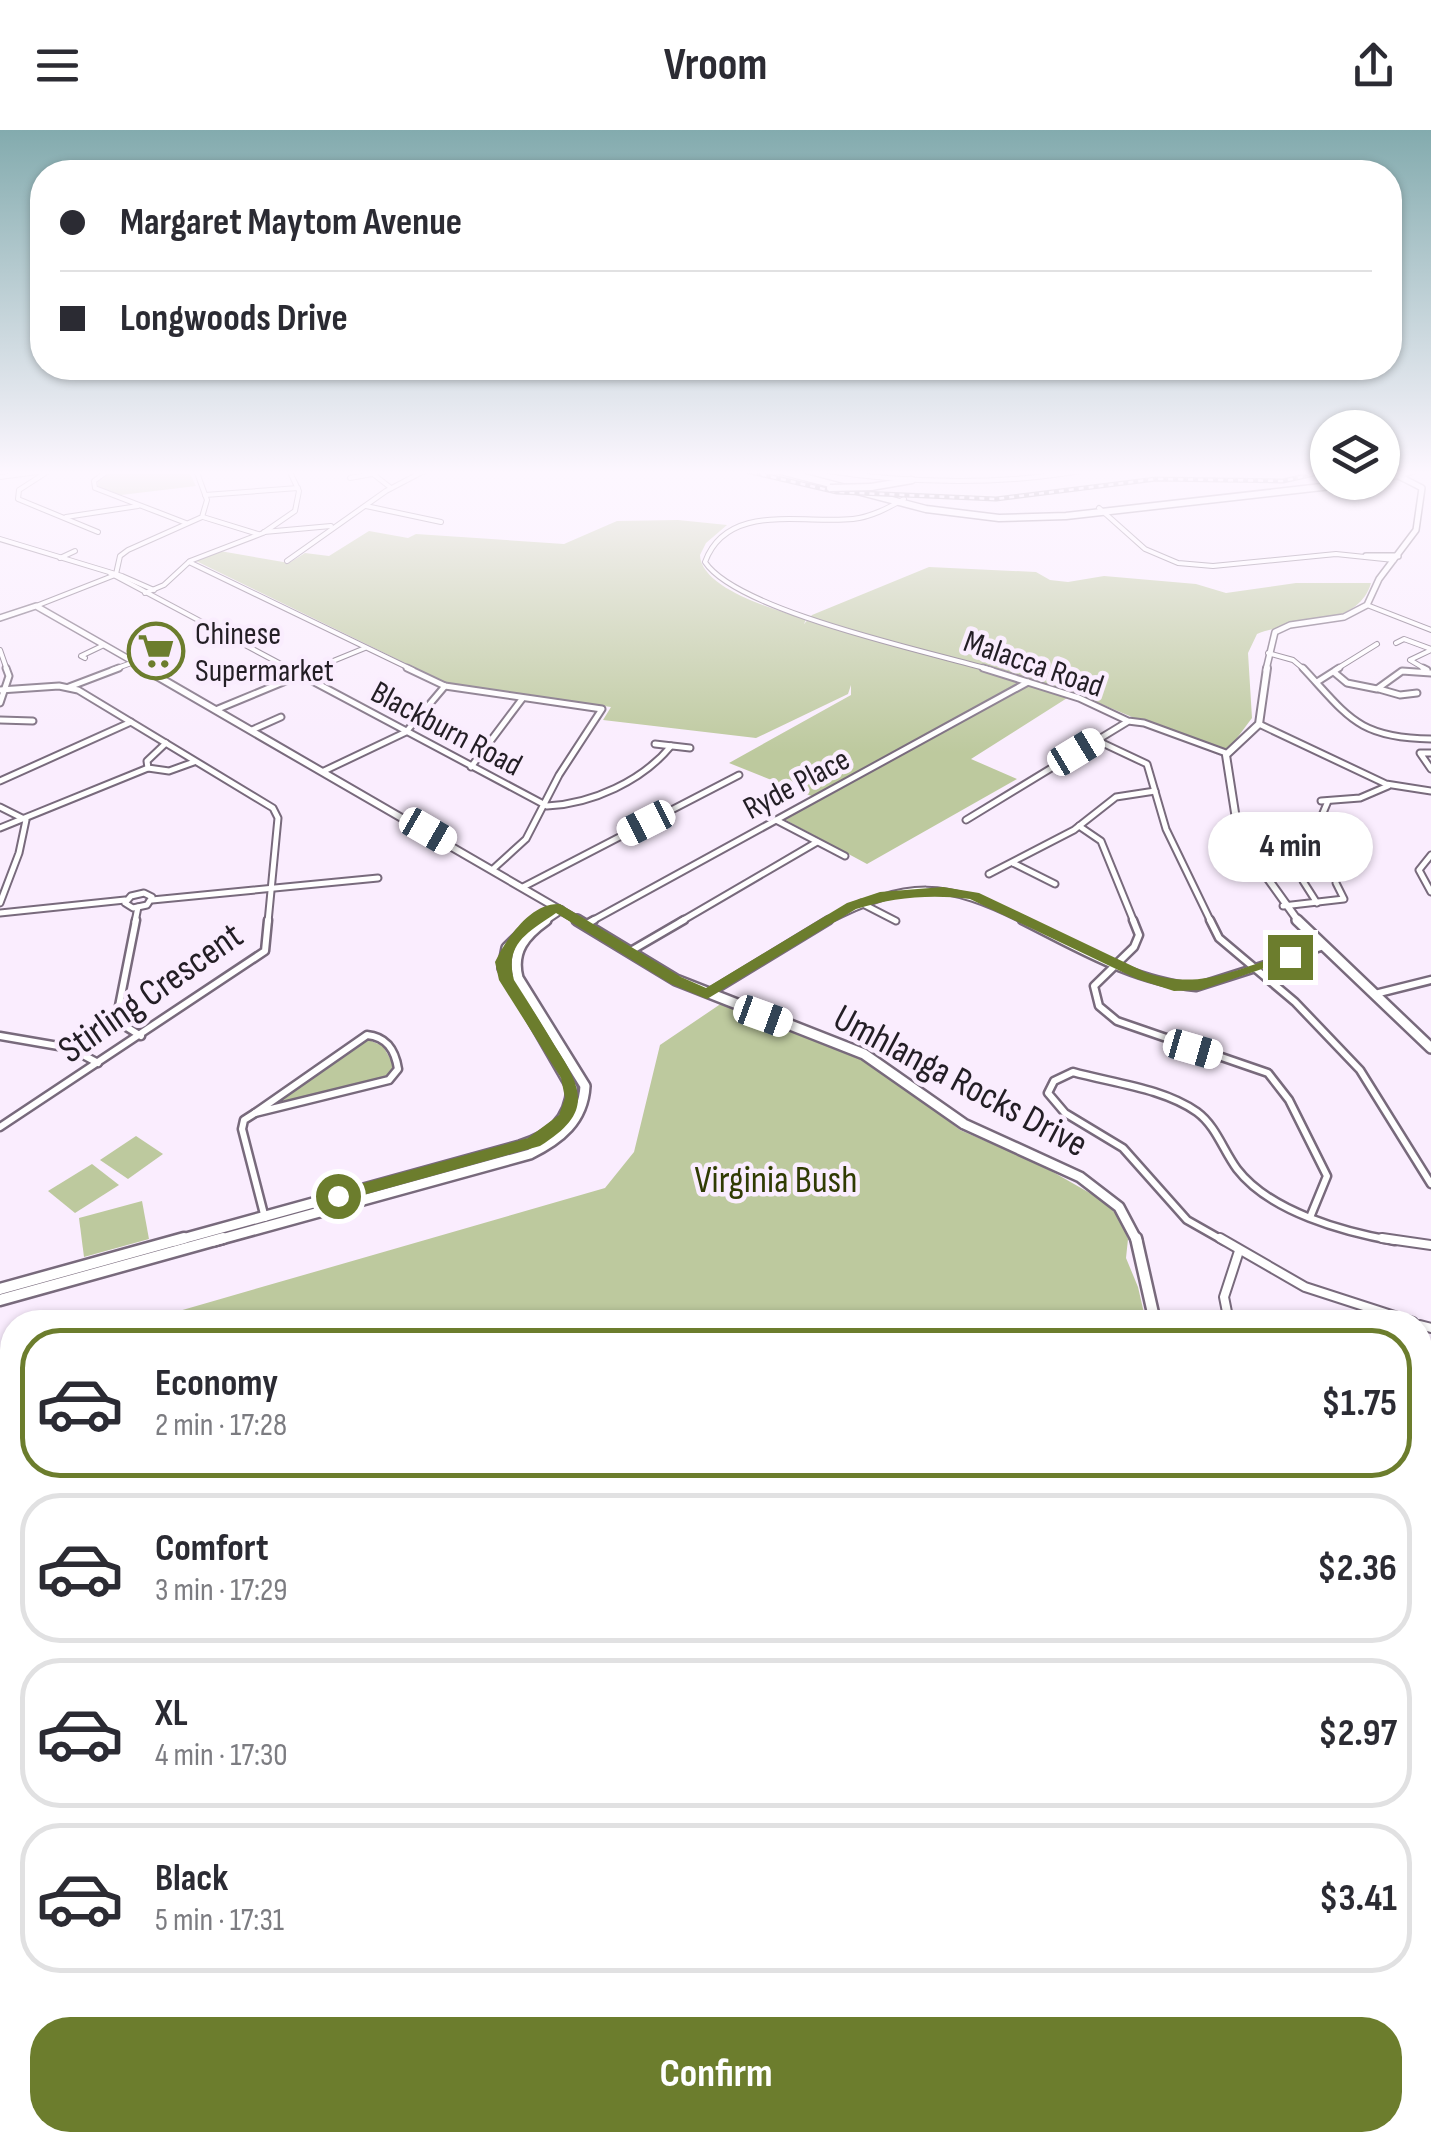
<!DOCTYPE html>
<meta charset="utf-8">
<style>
body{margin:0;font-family:"Sofia Sans Condensed",sans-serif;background:#f2f2f3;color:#2b2b33;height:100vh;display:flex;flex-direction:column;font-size:38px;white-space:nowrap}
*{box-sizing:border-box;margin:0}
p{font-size:32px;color:#7c7c81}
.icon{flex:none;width:55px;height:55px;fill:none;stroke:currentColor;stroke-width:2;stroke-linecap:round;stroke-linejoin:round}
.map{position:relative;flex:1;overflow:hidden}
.side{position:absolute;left:0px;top:1180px;width:1432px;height:842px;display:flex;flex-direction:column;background:#fff;border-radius:40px 40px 0 0;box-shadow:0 2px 8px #0004}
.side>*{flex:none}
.banner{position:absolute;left:30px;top:30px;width:1372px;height:220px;border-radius:40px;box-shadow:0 2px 8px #0004;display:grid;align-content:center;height:220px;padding:0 30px;background:#fff}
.buttons{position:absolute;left:1310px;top:280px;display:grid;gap:20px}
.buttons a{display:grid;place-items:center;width:90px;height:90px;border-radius:50%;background:#fff;box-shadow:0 2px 8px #0004;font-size:50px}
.end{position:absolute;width:45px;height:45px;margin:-22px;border:12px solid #6c7d2d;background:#fff;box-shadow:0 0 0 5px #fff}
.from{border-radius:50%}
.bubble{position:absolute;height:70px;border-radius:35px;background:#fff;box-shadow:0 2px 8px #0004;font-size:32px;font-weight:700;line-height:70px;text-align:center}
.car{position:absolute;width:30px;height:60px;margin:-30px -15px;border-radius:12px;box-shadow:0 0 8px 2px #0007;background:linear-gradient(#fff 24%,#345 0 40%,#fff 0 76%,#345 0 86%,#fff 0)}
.banner b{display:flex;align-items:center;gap:35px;height:95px;font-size:38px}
.banner b+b{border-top:2px solid #e1e1e2}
.banner i{width:25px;height:25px;background:#2b2b33}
ul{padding:18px 0 0;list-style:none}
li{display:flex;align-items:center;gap:30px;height:150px;margin:0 20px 15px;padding:0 10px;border:5px solid #e1e1e2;border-radius:40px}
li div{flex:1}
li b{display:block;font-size:38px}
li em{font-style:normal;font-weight:700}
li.on{border-color:#6c7d2d}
li>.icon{width:90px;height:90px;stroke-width:1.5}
.button{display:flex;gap:20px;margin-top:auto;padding:20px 30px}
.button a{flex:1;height:115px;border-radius:40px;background:#6c7d2d;color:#fff;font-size:40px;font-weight:700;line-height:115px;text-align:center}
header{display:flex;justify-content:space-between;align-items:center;height:130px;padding:0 30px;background:#fff;font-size:45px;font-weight:700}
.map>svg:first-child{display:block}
.green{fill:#bdc99e}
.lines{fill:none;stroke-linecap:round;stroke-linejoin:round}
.street-far4-casing{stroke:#786a7c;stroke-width:6}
.street-far3-casing{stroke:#786a7c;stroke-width:9}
.street-far2-casing{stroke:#786a7c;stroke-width:11}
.street-far1-casing{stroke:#786a7c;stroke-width:12}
.street-casing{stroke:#786a7c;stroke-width:15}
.secondary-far4-casing{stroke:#786a7c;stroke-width:8}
.secondary-far3-casing{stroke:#786a7c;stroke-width:10}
.secondary-far2-casing{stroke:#786a7c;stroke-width:14}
.secondary-far1-casing{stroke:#786a7c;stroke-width:15}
.secondary-casing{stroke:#786a7c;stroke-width:19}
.primary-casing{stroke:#786a7c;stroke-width:9}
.street-far4{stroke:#fff;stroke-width:4}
.street-far3{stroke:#fff;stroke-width:5}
.street-far2{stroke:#fff;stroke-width:6}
.street-far1{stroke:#fff;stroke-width:8}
.street{stroke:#fff;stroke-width:10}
.secondary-far4{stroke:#fff;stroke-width:5}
.secondary-far3{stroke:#fff;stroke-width:6}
.secondary-far2{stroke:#fff;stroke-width:9}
.secondary-far1{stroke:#fff;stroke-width:10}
.secondary{stroke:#fff;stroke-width:14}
.primary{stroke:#fff;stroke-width:6}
.rail-casing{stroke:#68616b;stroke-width:5}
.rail{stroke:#faedfe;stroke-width:2.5;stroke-dasharray:5;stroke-linecap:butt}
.primary-bridge-casing{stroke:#786a7c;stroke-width:9;stroke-linecap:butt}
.primary-bridge{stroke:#fff;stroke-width:6}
.route{fill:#6c7d2d}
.labels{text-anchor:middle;stroke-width:9;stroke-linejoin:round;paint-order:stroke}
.far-poi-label{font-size:32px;fill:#231e25;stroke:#faedfe;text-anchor:start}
.far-street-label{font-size:32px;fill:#231e25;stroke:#faedfe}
.street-label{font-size:38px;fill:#231e25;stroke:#faedfe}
.park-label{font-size:38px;fill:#303b03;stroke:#faedfe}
</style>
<header><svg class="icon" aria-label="menu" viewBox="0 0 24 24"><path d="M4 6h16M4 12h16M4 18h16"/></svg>Vroom<svg class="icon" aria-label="share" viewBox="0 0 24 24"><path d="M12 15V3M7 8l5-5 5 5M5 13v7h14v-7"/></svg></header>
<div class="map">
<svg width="1431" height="2022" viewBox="0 0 1431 2022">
<rect width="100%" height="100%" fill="#faedfe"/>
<!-- green -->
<g class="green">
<path d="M 113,340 L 188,340 L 196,356 L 121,365 L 98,357 L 98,352 Z"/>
<path d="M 678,390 L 727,395 L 706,413 L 700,425 C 701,459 778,481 806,489 L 804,494 L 812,485 L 929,437 L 1036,442 L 1050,450 L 1068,452 L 1104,446 L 1196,454 L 1226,463 L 1296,453 L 1371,453 C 1358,498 1294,489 1257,504 L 1248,523 L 1252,588 L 1228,620 L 1151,595 L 1075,563 L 971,629 L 1017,649 L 867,734 L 780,687 L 814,667 L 729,633 L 851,565 L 851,555 L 848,564 L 756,608 L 603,590 L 611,577 L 448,554 L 196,431 L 220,421 L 289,433 L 305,423 L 329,426 L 369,401 L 408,408 L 416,404 L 564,414 L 617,391 Z"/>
<path d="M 722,873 L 852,925 L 889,944 L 960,1000 L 1039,1034 L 1102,1070 L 1120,1088 L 1128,1109 L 1126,1128 L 1138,1157 L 1146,1192 L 141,1192 L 605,1058 L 634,1022 L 660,915 Z"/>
<path d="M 364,908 L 383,916 L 393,934 L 389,949 L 263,981 Z"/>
<path d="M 136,1006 L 163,1024 L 128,1049 L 100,1030 Z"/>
<path d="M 92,1034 L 119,1055 L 75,1083 L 48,1061 Z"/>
<path d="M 142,1071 L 149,1109 L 84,1127 L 79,1088 Z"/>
<path d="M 12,1285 L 12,1657 L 0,1662 L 0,1295 Z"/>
</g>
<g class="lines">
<!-- street-far4 casing -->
<g class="street-far4-casing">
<g id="street-far4">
<path d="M 50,340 L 19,360 L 18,369 L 98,402"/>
<path d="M 109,340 L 94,351 L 95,358 L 186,393"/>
<path d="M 368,340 L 391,358"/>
<path d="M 821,340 C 910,354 997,356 1086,340"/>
<path d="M 0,347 L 45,341"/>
<path d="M 350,348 L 372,344"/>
<path d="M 205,365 L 298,358"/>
<path d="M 904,369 C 888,378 871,387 853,389 C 802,394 727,372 705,432 C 737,481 929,522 992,540"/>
<path d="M 366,376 L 441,392"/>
<path d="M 1099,378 L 1145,419 L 1178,433 L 1213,436 L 1336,424 L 1394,430"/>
<path d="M 66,387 L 138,376"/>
<path d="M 203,387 L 258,404"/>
<path d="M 264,402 L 331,396"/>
<path d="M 0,409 L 122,446 L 154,460"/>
<path d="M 60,428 L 75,421"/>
<path d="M 287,431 L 386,361 L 426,340"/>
<path d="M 189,432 L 413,540"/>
<path d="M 110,443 L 292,540"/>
<path d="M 116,444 L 120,426 L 128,420 L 202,387 L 207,370 L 196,340"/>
<path d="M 145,463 L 164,455 L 190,431 L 263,403 L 295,381 L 299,361 L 289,340"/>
<path d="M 1367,475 L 1431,500"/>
<path d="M 36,476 L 115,445"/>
<path d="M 1396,513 L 1404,509 L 1431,519"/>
<path d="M 0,520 L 7,540"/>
<path d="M 1268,523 L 1293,530 L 1305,540"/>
<path d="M 85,528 L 81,526 L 104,515"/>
<path d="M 112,540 L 134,532"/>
<path d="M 311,540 L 365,518"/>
<path d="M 1335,540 L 1377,514"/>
<path d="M 1427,540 L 1410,530 L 1431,520"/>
</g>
</g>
<!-- street-far3 casing -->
<g class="street-far3-casing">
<g id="street-far3">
<path d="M 288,538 L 547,676 C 592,674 642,651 671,616"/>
<path d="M 407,538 L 445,556 L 602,579 L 559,645 L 526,709 L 493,739"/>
<path d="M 983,538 L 1079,568 L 1128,591 L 1144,593 L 1226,623"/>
<path d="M 1303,538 C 1348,586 1357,608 1431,609"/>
<path d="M 1423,538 L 1427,540"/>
<path d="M 1335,543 L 1347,553 L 1377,559 L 1402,541 L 1431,543"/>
<path d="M 1317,552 L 1339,538"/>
<path d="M 69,557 L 119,538"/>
<path d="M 1379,559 L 1400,565 L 1417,563"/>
<path d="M 0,560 L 59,556 L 78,560 L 273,678 L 278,688 L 268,792"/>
<path d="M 0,573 L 9,546 L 6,538"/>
<path d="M 218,579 L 317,538"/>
<path d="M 0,590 L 33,591"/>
<path d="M 1259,594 L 1386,654 L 1431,661"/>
<path d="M 252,600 L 281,587"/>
<path d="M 1096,610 L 1147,634 L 1166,699 L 1211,792"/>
<path d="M 166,613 L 147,631 L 148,638 L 169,641 L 194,632"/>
<path d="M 655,614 L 690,618"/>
<path d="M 1431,623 L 1420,623 L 1431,639"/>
<path d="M 471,637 L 522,569"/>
<path d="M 324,641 L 406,602 L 445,556"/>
<path d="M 0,651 L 131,592"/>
<path d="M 1321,671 L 1360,668 L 1388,656"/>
<path d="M 0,677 L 26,690 L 19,723 L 0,773"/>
<path d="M 776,690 L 845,726"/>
<path d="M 966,690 L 1127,592"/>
<path d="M 1079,696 L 1101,711 L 1134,792"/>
<path d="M 0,698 L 148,638"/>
<path d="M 1245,709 L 1275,713 L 1294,743 L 1316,743 L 1301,717"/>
<path d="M 1321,715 L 1318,695 L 1328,671"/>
<path d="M 1431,725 L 1419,740 L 1431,762"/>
<path d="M 1013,733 L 1055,754"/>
<path d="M 989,744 L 1074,700 L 1116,667 L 1155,661"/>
<path d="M 1303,751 L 1317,773"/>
<path d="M 523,757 L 739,645"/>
<path d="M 144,763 L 152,767 L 147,775 L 133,778 L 125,773 L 131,766 Z"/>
<path d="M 152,770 L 378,748"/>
<path d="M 861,773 L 896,791"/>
<path d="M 1283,776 L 1344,769 L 1336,753"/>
<path d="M 0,783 L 125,770"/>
<path d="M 135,792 L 138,777"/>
<path d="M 590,792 L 1028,552"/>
<path d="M 680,792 L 817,712"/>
<path d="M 825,792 C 909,749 944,750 1027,792"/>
</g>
</g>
<!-- street-far2 casing -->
<g class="street-far2-casing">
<g id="street-far2">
<path d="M 136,790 L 117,886 L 120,893 L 141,906"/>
<path d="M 1022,790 C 1076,817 1134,852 1196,857 L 1324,816"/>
<path d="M 1133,790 L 1139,805 L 1134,817 L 1094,856 L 1099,876 L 1117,891 L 1268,943 L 1289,970 L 1327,1046 L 1311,1085"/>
<path d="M 1210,790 L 1219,808 L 1295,872 L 1360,940 L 1431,1054"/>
<path d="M 585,795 L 594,790"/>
<path d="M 629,822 L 684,790"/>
<path d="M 709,863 L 829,790"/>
<path d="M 1375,864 L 1431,850"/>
<path d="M 367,905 C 387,907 395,920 398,939 L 389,950 L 255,983 Z"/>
<path d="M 0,906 L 70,918 L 98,933"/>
<path d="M 255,983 L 244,990 L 242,999 L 265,1088"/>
<path d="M 0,997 L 265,821 L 268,790"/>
<path d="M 1224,1111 L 1187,1090 L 1123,1018 L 1065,983 L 1048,963 L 1054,951 L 1073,942 C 1112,953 1163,958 1197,982 C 1216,996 1223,1020 1237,1039 C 1270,1082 1344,1102 1395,1111"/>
</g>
</g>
<!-- street-far1 casing -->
<g class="street-far1-casing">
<g id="street-far1">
<path d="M 1220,1108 L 1305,1157 L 1413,1192"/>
<path d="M 1382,1108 L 1431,1115"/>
<path d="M 1229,1192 L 1224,1167 L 1239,1121"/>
<path d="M 1420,1195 L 1431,1198"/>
<path d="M 1420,1274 L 1431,1278"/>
<path d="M 0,1324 L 12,1322"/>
<path d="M 0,1338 L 12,1336"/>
<path d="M 1420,1398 L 1431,1408"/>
</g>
</g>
<!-- street casing -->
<g class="street-casing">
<g id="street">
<path d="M 1420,1619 L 1431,1629"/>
<path d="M 1420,1672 L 1431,1684"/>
<path d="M 150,2010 L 155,2022"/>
<path d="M 936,2010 L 937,2022"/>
<path d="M 1334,2010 L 1337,2022"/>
<path d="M 352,2022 L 356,2010"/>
</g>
</g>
<!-- secondary-far4 casing -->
<g class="secondary-far4-casing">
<g id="secondary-far4">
<path d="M 1366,426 L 1398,426"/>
<path d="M 0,488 L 36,476 L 148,540"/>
<path d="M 1266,540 L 1275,502 L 1290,495 L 1344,487 L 1367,475 L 1379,449 L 1416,400 L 1422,358 L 1387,340"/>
</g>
</g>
<!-- secondary-far3 casing -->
<g class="secondary-far3-casing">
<g id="secondary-far3">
<path d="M 143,538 L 581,792"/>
<path d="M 1267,538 L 1259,594 L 1226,625 L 1236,689 L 1253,728 L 1299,792"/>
<path d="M 532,792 L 549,781"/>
<path d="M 543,792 L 561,780"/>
</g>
</g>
<!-- secondary-far2 casing -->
<g class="secondary-far2-casing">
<g id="secondary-far2">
<path d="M 577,790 L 676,850 L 864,924 L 964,994 L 1080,1047 L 1119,1077 L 1137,1111"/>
<path d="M 1297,790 L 1431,918"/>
<path d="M 175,1111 L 520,1016 C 550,1006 570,991 572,958 L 503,838 L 507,818 L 536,790"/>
<path d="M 214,1111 L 530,1024 C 560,1009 583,991 585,956 L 518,848 C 511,821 525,805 546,790"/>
</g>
</g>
<!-- secondary-far1 casing -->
<g class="secondary-far1-casing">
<g id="secondary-far1">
<path d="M 1136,1108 L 1155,1192"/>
<path d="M 0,1159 L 184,1108"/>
<path d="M 0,1170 L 223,1108"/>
</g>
</g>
<!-- secondary casing -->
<g class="secondary-casing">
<path id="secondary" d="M 1420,1555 L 1431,1563"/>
</g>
<!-- primary casing -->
<g class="primary-casing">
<g id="primary">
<path d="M 777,340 L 926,379 L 999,388 L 1066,386 L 1366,352"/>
<path d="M 1382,349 L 1415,340"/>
<path d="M 871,357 L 912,350"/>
</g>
</g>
<!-- street-far4 -->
<use href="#street-far4" class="street-far4"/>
<!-- street-far3 -->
<use href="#street-far3" class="street-far3"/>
<!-- street-far2 -->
<use href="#street-far2" class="street-far2"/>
<!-- street-far1 -->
<use href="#street-far1" class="street-far1"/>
<!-- street -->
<use href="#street" class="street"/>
<!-- secondary-far4 -->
<use href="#secondary-far4" class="secondary-far4"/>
<!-- secondary-far3 -->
<use href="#secondary-far3" class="secondary-far3"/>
<!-- secondary-far2 -->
<use href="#secondary-far2" class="secondary-far2"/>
<!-- secondary-far1 -->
<use href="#secondary-far1" class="secondary-far1"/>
<!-- secondary -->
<use href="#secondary" class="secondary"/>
<!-- primary -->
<use href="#primary" class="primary"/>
<!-- rail casing -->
<g class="rail-casing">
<path id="rail" d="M 742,340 L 837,362 L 996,369 L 1156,349 L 1283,351 L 1328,341"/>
</g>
<!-- rail -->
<use href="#rail" class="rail"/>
<!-- primary-bridge casing -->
<g class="primary-bridge-casing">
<path id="primary-bridge" d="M 830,358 L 871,357"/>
</g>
<!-- primary-bridge -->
<use href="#primary-bridge" class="primary-bridge"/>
</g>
<!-- sky -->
<linearGradient id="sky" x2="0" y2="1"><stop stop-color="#83abae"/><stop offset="0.55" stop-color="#fdf7ff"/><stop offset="1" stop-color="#fdf7ff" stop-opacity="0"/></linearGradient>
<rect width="1431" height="623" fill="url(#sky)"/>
<!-- route -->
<path class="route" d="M 943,757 L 979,763 L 1147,843 C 1203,861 1236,838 1290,823 L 1297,827 L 1201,860 L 1174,861 L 1137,849 L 970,769 C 932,764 893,767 856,779 L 707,869 L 671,854 L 556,783 C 529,802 504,813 514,850 C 528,872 542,894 555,916 C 585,962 591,984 540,1016 L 338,1072 L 330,1066 L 338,1060 L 528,1008 L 559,985 L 565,968 L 561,948 L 499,850 L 495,832 C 506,809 531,772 560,774 L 681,847 L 706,858 L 847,773 L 880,762 Z"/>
<!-- icons -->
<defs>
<g id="supermarket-ring" transform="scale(2.875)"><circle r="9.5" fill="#faedfe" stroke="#6c7d2d" stroke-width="1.5"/><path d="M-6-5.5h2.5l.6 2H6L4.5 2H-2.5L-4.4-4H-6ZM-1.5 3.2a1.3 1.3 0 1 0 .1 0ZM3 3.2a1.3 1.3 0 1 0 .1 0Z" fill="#6c7d2d"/></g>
</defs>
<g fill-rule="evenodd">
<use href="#supermarket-ring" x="156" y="521"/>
</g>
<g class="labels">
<!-- far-poi labels -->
<g class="far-poi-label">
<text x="195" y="514">Chinese<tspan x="195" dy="37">Supermarket</tspan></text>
</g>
<!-- far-street labels -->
<g class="far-street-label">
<text transform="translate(1034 533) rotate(19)" y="11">Malacca Road</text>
<text transform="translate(447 598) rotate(28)" y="11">Blackburn Road</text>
<text transform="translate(796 653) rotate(-28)" y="11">Ryde Place</text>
</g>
<!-- street labels -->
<g class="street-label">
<text transform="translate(150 862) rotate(-35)" y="13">Stirling Crescent</text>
<text transform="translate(961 950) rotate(28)" y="13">Umhlanga Rocks Drive</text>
</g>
<!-- park labels -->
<g class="park-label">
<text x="776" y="1062">Virginia Bush</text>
</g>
</g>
</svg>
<div class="buttons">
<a><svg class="icon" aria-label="layers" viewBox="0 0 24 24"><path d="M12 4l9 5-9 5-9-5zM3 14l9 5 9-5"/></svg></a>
</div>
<i class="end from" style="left:338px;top:1066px"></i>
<i class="end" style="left:1290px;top:827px"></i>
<div class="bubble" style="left:1208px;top:682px;width:165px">4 min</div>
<i class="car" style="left:1076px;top:622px;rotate:59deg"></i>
<i class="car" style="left:646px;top:693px;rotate:243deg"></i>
<i class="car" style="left:428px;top:701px;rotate:120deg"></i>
<i class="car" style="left:763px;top:886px;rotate:110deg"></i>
<i class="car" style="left:1193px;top:919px;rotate:106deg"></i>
<div class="banner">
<b><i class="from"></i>Margaret Maytom Avenue</b>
<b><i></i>Longwoods Drive</b>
</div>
<section class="side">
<ul>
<li class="on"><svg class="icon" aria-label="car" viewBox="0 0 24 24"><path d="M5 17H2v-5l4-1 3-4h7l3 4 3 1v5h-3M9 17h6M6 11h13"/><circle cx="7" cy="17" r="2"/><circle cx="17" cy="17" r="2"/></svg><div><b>Economy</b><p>2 min · 17:28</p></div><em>$1.75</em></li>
<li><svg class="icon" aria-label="car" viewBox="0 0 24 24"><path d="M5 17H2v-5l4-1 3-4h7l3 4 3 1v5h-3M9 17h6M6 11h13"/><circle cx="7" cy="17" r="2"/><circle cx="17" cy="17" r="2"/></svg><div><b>Comfort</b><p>3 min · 17:29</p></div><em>$2.36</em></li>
<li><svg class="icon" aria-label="car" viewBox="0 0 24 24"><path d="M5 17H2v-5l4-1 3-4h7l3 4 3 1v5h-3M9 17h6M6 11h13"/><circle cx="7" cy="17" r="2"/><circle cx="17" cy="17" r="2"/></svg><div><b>XL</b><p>4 min · 17:30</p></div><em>$2.97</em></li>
<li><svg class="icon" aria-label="car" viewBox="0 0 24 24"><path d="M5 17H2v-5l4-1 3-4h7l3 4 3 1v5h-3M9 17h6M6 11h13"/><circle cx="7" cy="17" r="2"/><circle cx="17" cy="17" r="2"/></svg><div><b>Black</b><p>5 min · 17:31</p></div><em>$3.41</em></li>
</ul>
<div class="button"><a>Confirm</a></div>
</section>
</div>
